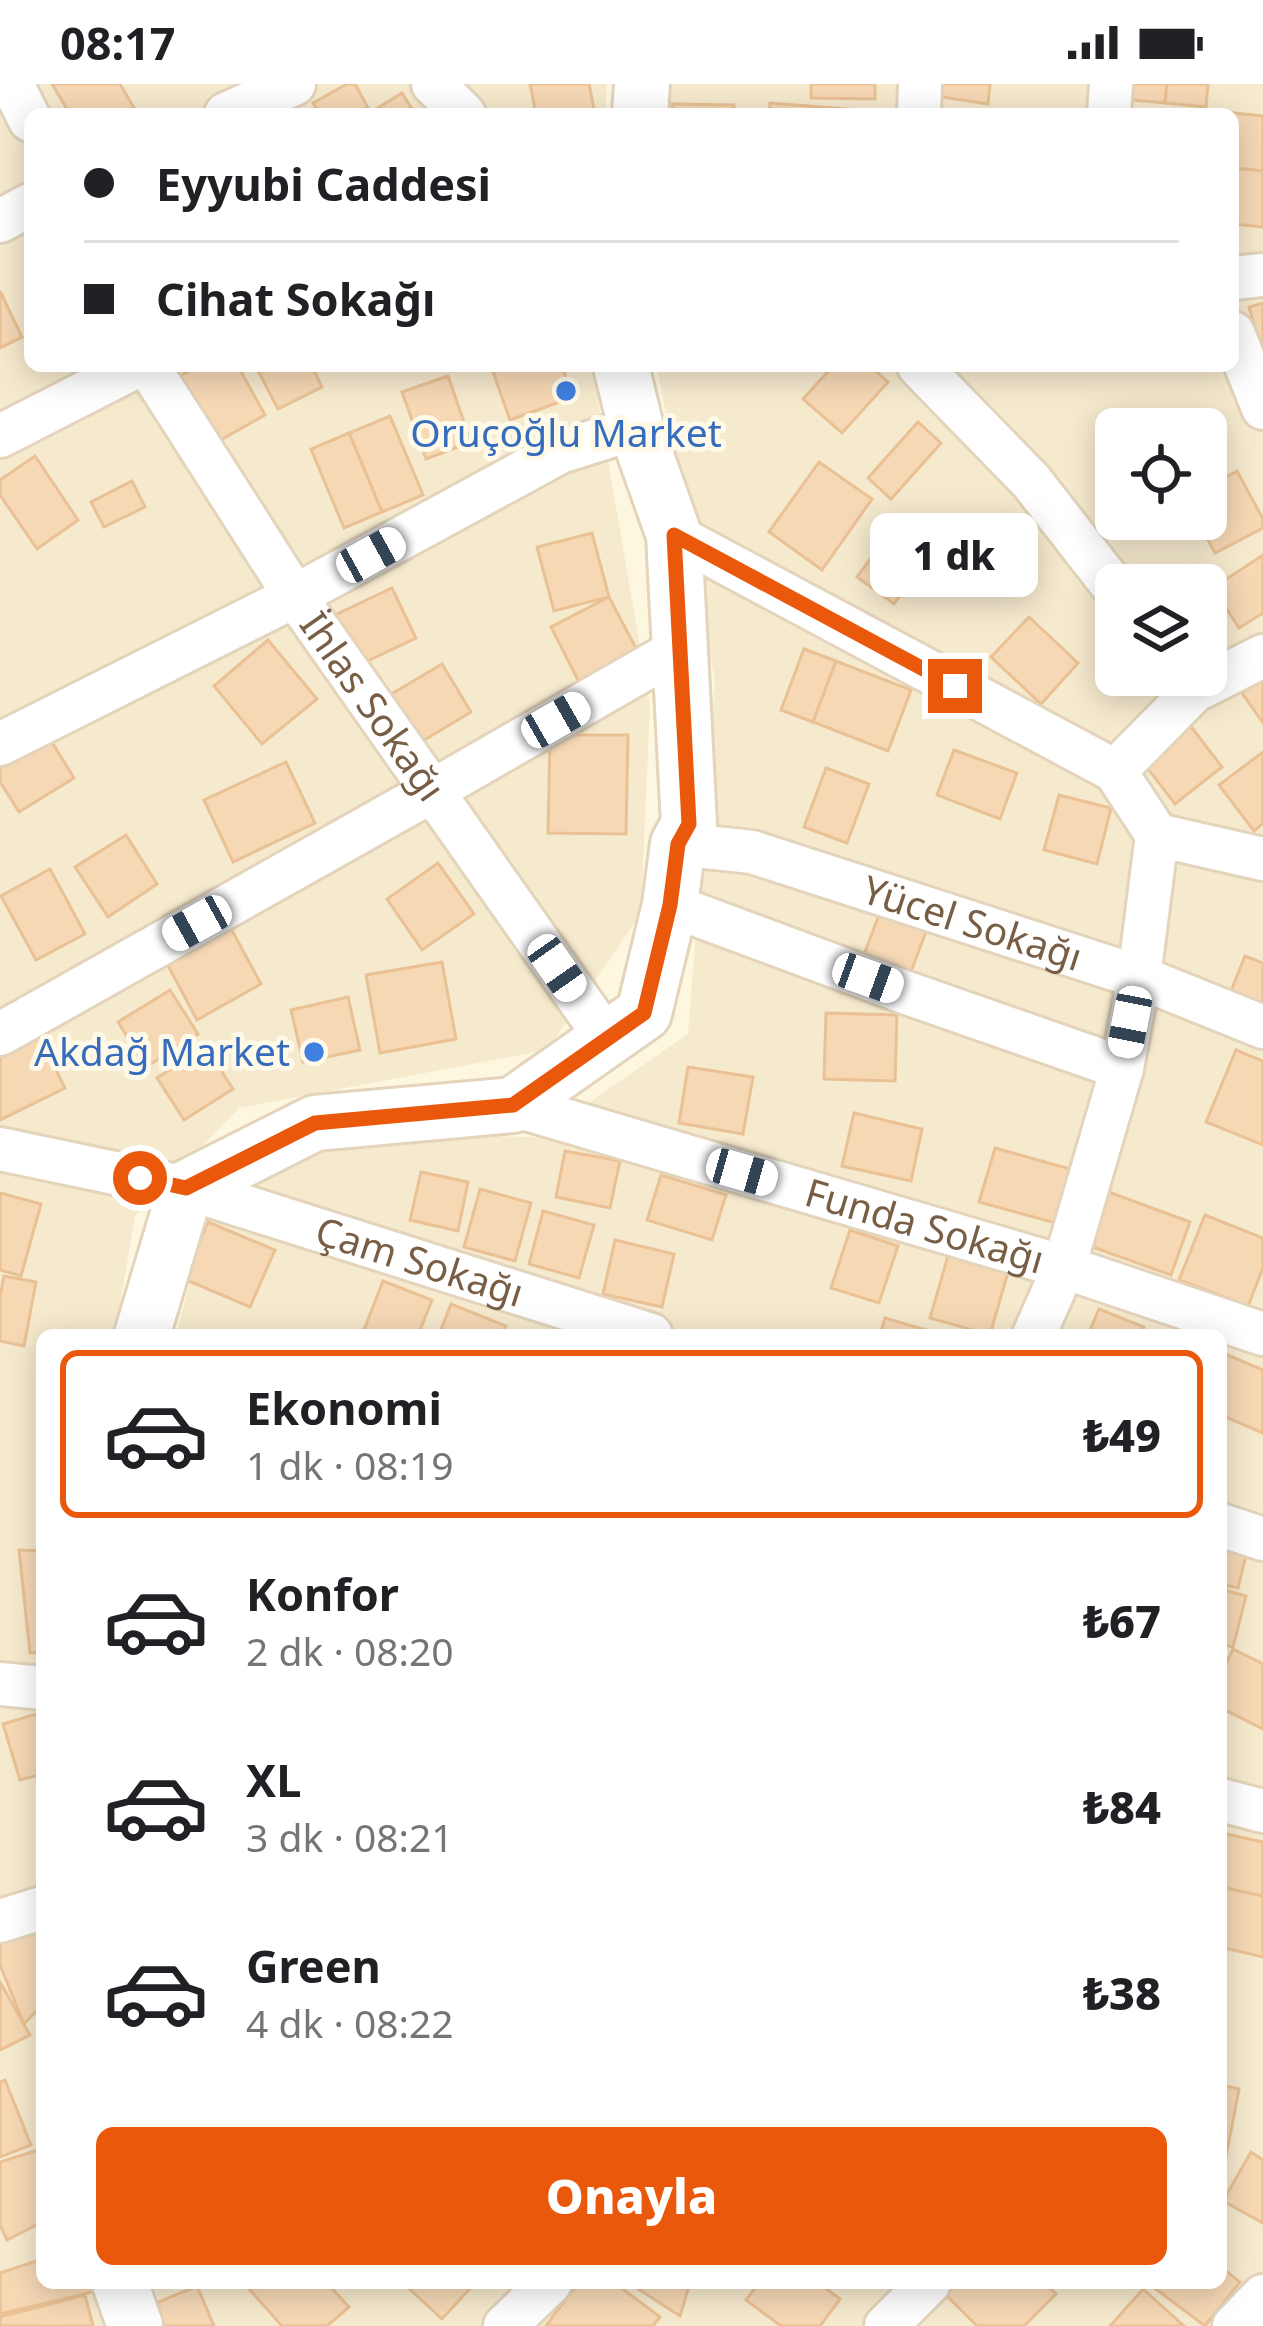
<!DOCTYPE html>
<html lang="tr">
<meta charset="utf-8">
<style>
body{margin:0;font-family:"Noto Sans",sans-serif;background:#f6f6f6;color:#202124;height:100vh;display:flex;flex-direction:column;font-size:45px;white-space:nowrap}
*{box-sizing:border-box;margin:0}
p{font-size:39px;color:#757577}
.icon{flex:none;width:66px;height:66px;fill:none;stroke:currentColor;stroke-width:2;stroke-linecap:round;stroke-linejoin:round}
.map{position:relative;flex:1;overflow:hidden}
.details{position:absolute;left:36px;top:1245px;width:1191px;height:960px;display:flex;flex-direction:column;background:#fff;border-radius:18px;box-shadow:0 6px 30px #0003}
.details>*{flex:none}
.banner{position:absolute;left:24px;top:24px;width:1215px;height:264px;border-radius:18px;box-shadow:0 6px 30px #0003;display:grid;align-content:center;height:264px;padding:0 60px;background:#fff}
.tools{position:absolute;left:1095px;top:324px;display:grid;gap:24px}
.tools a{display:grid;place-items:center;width:132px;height:132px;border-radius:18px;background:#fff;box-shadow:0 6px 30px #0003;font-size:60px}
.end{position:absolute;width:54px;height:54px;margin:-27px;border:15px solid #ea580c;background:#fff;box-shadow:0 0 0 6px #fff}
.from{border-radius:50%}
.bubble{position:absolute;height:84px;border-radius:18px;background:#fff;box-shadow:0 6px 30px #0003;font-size:39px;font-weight:800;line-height:84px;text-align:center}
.car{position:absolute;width:36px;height:72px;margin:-36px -18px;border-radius:15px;box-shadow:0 0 9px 3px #0007;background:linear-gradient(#fff 24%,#345 0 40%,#fff 0 76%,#345 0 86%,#fff 0)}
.banner b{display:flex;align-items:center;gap:42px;height:114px;font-size:45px}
.banner b+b{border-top:3px solid #e0e0e0}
.banner i{width:30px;height:30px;background:#202124}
ul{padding:21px 0 0;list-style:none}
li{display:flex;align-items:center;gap:36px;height:168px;margin:0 24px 18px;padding:0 36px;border:6px solid transparent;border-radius:18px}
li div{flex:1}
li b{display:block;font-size:45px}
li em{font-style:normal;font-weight:800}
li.active{border-color:#ea580c}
li>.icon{width:108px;height:108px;stroke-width:1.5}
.action{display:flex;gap:24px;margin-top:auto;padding:24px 60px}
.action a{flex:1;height:138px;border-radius:18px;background:#ea580c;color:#fff;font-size:48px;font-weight:800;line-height:138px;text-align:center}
.status{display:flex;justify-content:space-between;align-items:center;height:84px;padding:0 60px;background:#fff;direction:ltr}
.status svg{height:33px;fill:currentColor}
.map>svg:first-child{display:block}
.residential{fill:#f6eace;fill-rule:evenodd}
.building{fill:#f6d8b5;stroke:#eac194;stroke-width:3}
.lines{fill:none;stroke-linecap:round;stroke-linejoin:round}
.minor-casing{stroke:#e3d4bb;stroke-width:48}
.tertiary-casing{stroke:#e3d4bb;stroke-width:60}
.minor{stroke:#fff;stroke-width:42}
.tertiary{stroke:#fff;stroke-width:54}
.route{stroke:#ea580c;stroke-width:15}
.shop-dot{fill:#3f7fe0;stroke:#fff9e8;stroke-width:4.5}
.labels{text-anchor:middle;stroke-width:10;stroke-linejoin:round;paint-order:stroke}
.shop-label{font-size:39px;fill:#366cbe;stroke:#fff9e8}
.street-label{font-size:39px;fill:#775e45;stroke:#fff9e8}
</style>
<div class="status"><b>08:17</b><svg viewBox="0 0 49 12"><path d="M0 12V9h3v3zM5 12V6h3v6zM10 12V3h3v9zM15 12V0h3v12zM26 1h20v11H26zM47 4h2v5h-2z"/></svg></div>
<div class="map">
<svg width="1263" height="2242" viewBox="0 0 1263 2242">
<rect width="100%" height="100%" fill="#fef7e0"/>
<!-- residential -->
<g class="residential">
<path d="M 0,0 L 607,0 L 605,30 L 30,30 L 30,282 L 592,282 L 650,621 L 641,830 L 547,966 L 239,1024 L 135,1132 L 115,1251 L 42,1251 L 42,2199 L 110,2199 L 123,2242 L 0,2242 Z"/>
<path d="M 650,0 L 1263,0 L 1263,2242 L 165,2242 L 153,2199 L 1221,2199 L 1221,1251 L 176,1251 L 203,1147 L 298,1049 L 539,1053 L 688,950 L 715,597 L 657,282 L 1233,282 L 1233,30 L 648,30 ZM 1116,345 L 1206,345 L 1206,435 L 1116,435 ZM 1116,501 L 1206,501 L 1206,591 L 1116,591 Z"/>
</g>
<!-- building -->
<g class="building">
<path d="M 52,0 L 120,0 L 134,24 L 124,30 L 70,30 Z"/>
<path d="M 347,0 L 355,0 L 368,24 L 358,30 L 320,30 L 313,19 Z"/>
<path d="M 530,0 L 589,0 L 595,30 L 536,30 Z"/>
<path d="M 811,0 L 875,0 L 875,15 L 811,14 Z"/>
<path d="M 924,0 L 990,0 L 988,20 L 923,10 Z"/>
<path d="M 1133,0 L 1167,0 L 1165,19 L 1131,16 Z"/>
<path d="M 1167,0 L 1208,0 L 1206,23 L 1165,19 Z"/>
<path d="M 402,9 L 415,30 L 368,30 Z"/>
<path d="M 770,19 L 874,27 L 873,30 L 769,30 Z"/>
<path d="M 672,20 L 734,21 L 734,30 L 672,30 Z"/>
<path d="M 1225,28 L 1263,32 L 1263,87 L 1233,84 L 1233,30 Z"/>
<path d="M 1233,84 L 1263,87 L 1263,143 L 1233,140 Z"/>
<path d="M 0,207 L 22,253 L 0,264 Z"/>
<path d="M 1263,219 L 1263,272 L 1249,223 Z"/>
<path d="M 198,282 L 238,282 L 265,331 L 210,362 L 173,296 Z"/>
<path d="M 259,282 L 312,282 L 322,303 L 278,325 L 256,283 Z"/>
<path d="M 491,282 L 562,282 L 573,313 L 510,336 Z"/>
<path d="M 833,282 L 870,282 L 888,298 L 842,349 L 803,315 Z"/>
<path d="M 448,292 L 471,358 L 426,375 L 402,308 Z"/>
<path d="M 390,332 L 423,411 L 382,428 L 349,349 Z"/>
<path d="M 918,338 L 941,359 L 891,415 L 868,394 Z"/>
<path d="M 349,349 L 382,428 L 344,444 L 311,365 Z"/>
<path d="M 35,372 L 78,436 L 37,465 L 0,411 L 0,396 Z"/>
<path d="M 819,378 L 872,415 L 822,486 L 769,448 Z"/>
<path d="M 1237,387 L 1263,435 L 1263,444 L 1215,469 L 1197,435 L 1206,435 L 1206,404 Z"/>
<path d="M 132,397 L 145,423 L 104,443 L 91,418 Z"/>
<path d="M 901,434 L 937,461 L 894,520 L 857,493 Z"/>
<path d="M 592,449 L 609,513 L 554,527 L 537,463 Z"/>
<path d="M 1263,471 L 1263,529 L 1239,544 L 1213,504 Z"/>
<path d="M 392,504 L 416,554 L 357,582 L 333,532 Z"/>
<path d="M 609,513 L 639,570 L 580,600 L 551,543 Z"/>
<path d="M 1029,533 L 1078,579 L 1041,620 L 991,573 Z"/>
<path d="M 268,556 L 317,615 L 262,660 L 214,602 Z"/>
<path d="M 804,565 L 836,577 L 813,638 L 781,626 Z"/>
<path d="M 836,577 L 911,606 L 888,667 L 813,638 Z"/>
<path d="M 442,580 L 471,628 L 411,664 L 383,615 Z"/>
<path d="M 1263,594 L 1263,639 L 1242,609 Z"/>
<path d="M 1186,636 L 1222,683 L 1175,720 L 1139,673 Z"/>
<path d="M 42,642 L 74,694 L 19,728 L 0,698 L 0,669 Z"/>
<path d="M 550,651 L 628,651 L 626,750 L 548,749 Z"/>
<path d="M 954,666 L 1017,689 L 1000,735 L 937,711 Z"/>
<path d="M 1263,668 L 1263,739 L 1254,747 L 1219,701 Z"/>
<path d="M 286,678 L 315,739 L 233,778 L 204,716 Z"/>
<path d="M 826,684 L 869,700 L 847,759 L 804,743 Z"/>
<path d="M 1059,711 L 1111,724 L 1097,780 L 1044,766 Z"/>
<path d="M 126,751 L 157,800 L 108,833 L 75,783 Z"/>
<path d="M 438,779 L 474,830 L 422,866 L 387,815 Z"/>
<path d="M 50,785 L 85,850 L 36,876 L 1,812 Z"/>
<path d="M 880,828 L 927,845 L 909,893 L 862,876 Z"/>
<path d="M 228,839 L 261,900 L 197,936 L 164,874 Z"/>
<path d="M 1245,872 L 1263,879 L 1263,931 L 1227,917 Z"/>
<path d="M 442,878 L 456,955 L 380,969 L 366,891 Z"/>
<path d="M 170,906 L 198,950 L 146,983 L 118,938 Z"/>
<path d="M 348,913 L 360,966 L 303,978 L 291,926 Z"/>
<path d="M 826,929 L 897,931 L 895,997 L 824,995 Z"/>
<path d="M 40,954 L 65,1004 L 0,1036 L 0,974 Z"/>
<path d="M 206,963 L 233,1005 L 184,1036 L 157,994 Z"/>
<path d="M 1236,966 L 1263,977 L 1263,1061 L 1206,1038 Z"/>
<path d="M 688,983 L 753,993 L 743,1050 L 679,1039 Z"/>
<path d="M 854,1029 L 922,1045 L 911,1097 L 842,1082 Z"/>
<path d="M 995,1064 L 1074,1086 L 1059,1140 L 979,1118 Z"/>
<path d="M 565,1067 L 620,1077 L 610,1124 L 556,1113 Z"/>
<path d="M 421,1088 L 468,1098 L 458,1147 L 410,1136 Z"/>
<path d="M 661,1091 L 726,1111 L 712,1156 L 647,1136 Z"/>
<path d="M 480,1105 L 531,1119 L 515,1177 L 464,1163 Z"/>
<path d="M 1106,1107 L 1190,1138 L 1171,1191 L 1087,1161 Z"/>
<path d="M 0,1109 L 41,1120 L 21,1192 L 0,1186 Z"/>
<path d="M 543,1127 L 594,1141 L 579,1194 L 529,1180 Z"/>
<path d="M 1205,1131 L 1263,1154 L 1263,1184 L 1248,1222 L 1179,1196 Z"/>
<path d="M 208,1138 L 275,1166 L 250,1223 L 184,1195 Z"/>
<path d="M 850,1146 L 898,1162 L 879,1219 L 831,1204 Z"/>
<path d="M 615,1156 L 674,1170 L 662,1223 L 603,1210 Z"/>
<path d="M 948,1172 L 1008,1188 L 990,1251 L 930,1234 Z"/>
<path d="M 4,1192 L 36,1198 L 24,1262 L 0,1257 L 0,1213 Z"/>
<path d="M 383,1197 L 432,1216 L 418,1251 L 362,1251 Z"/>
<path d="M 451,1220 L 506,1242 L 502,1251 L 439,1251 Z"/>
<path d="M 1099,1225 L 1144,1243 L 1141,1251 L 1088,1251 Z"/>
<path d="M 885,1234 L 943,1251 L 880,1251 Z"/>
<path d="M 1225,1270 L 1263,1286 L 1263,1349 L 1221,1331 L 1221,1279 Z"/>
<path d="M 1221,1465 L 1246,1471 L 1238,1504 L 1221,1500 Z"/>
<path d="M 19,1466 L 42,1467 L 42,1568 L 30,1569 Z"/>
<path d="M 1221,1505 L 1246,1512 L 1233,1563 L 1221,1560 Z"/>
<path d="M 1233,1565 L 1263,1580 L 1263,1645 L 1221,1624 L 1221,1590 Z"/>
<path d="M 36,1630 L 42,1646 L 42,1690 L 20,1696 L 3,1640 Z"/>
<path d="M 1222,1749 L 1263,1758 L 1263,1812 L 1221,1803 Z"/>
<path d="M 1221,1803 L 1263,1812 L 1263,1873 L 1221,1863 Z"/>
<path d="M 42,1840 L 42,1921 L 24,1940 L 0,1881 L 0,1848 Z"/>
<path d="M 0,1898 L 30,1951 L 0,1966 Z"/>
<path d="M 5,1996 L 31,2061 L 0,2073 L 0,1998 Z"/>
<path d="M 1221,2001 L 1239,2005 L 1226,2073 L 1221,2072 Z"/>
<path d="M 38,2066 L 42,2073 L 42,2138 L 7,2156 L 0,2141 L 0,2078 Z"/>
<path d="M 1251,2068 L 1263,2076 L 1263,2139 L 1223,2117 Z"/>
<path d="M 42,2175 L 42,2199 L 95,2199 L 97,2207 L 0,2230 L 0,2189 Z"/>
<path d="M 1221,2183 L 1240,2198 L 1205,2242 L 1153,2203 L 1156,2199 L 1221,2199 Z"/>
<path d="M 256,2199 L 327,2199 L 349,2223 L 327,2242 L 282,2242 L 249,2205 Z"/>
<path d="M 403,2199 L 475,2199 L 442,2235 Z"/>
<path d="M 578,2199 L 615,2199 L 660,2233 L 653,2242 L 546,2242 Z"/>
<path d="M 629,2199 L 690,2199 L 680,2232 Z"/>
<path d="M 759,2199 L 819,2199 L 840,2215 L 820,2242 L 781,2242 L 746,2216 Z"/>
<path d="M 948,2199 L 1045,2199 L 1056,2210 L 1024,2242 L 977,2242 L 941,2206 Z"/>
<path d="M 197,2202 L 214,2242 L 143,2242 L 137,2227 Z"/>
<path d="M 1143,2205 L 1184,2242 L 1110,2242 Z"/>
<path d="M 85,2211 L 93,2242 L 0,2242 L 0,2233 Z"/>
</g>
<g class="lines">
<!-- minor casing -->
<g class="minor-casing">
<g id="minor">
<path d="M 12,0 L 30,36"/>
<path d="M 433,0 L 464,30"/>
<path d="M 226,30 L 294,0"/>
<path d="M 919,30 L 920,0"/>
<path d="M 1109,30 L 1111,0"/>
<path d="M 0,137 L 30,121"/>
<path d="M 1233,194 L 1263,191"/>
<path d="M 1233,249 L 1263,324"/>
<path id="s1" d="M 148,282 L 295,512 L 607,955"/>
<path d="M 919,282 L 1031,397 L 1116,506"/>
<path d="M 0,352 L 137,282"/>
<path d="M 674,451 L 1115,687 L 1157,751 L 1263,775"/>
<path d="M 0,660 L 295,512 L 560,368 L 636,344"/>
<path d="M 1115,687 L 1194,607 L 1263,572"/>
<path id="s2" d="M 678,760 L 752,768 L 1139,893 L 1263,943"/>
<path d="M 670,821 L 907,909 L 1122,984"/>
<path d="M 0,950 L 434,706 L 679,565"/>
<path id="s3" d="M 513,1021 L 1064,1183 L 1263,1250"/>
<path id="s4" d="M 0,1065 L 186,1104 L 651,1251"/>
<path d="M 1034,1251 L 1064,1183 L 1122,984 L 1139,893 L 1157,751"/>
<path d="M 1221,1441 L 1263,1455"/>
<path d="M 0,1600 L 42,1604"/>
<path d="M 1221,1716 L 1263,1727"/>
<path d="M 0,1837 L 42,1824"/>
<path d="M 505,2242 L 550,2199"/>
<path d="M 886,2242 L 929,2199"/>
<path d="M 1234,2242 L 1263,2212"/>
</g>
</g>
<!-- tertiary casing -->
<g class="tertiary-casing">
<g id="tertiary">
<path d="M 640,30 L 642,0"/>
<path d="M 142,1251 L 186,1104 L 315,1039 L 513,1021 L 644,929 L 670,821 L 678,760 L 689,740 L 674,451 L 636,344 L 621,282"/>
<path d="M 120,2199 L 135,2242"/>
</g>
</g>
<!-- minor -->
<use href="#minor" class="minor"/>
<!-- tertiary -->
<use href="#tertiary" class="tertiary"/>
</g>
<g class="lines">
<!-- route -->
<path class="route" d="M 140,1094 L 186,1104 L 315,1039 L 513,1021 L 644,929 L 670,821 L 678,760 L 689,740 L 674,451 L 955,602"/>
</g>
<!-- markers -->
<g class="shop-dot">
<circle cx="566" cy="307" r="12"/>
<circle cx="314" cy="968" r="12"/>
</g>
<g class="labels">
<!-- shop labels -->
<g class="shop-label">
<text x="566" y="363">Oruçoğlu Market</text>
<text x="290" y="982" text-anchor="end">Akdağ Market</text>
</g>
<!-- street labels -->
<g class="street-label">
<text dy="14" stroke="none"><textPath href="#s1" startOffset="408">İhlas Sokağı</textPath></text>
<text dy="14" stroke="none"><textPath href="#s2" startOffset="306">Yücel Sokağı</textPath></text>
<text dy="14" stroke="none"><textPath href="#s3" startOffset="429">Funda Sokağı</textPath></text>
<text dy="14" stroke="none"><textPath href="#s4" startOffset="435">Çam Sokağı</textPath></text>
</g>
</g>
</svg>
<div class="tools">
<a><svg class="icon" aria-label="locate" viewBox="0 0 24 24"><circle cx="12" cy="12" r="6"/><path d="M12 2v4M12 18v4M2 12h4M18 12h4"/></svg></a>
<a><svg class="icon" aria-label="layers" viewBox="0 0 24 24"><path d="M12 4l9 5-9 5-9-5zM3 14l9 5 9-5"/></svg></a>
</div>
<i class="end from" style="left:140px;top:1094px"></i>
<i class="end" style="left:955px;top:602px"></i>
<div class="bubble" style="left:870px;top:429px;width:168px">1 dk</div>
<i class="car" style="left:371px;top:471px;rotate:61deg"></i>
<i class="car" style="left:556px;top:636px;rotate:60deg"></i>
<i class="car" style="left:197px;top:839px;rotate:241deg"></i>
<i class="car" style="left:557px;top:884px;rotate:145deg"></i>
<i class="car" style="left:868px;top:894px;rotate:110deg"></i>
<i class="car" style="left:1130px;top:938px;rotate:191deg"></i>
<i class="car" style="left:742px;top:1088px;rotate:106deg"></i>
<div class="banner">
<b><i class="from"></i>Eyyubi Caddesi</b>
<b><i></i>Cihat Sokağı</b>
</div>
<section class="details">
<ul>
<li class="active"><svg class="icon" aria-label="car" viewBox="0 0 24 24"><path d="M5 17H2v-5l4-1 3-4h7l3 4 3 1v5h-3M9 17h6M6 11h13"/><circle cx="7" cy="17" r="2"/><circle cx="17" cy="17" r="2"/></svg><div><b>Ekonomi</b><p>1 dk · 08:19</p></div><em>₺49</em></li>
<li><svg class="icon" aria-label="car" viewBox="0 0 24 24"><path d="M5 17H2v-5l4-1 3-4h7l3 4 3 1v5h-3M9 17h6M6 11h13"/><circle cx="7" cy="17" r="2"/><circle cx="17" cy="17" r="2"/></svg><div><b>Konfor</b><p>2 dk · 08:20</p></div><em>₺67</em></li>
<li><svg class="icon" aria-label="car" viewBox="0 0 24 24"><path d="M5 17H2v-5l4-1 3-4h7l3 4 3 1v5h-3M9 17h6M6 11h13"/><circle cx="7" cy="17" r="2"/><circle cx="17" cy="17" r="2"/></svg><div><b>XL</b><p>3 dk · 08:21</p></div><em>₺84</em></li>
<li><svg class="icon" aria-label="car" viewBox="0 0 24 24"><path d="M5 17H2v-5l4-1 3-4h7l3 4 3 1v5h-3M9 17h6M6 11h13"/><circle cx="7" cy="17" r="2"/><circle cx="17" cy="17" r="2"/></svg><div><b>Green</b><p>4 dk · 08:22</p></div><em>₺38</em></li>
</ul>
<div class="action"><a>Onayla</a></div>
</section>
</div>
